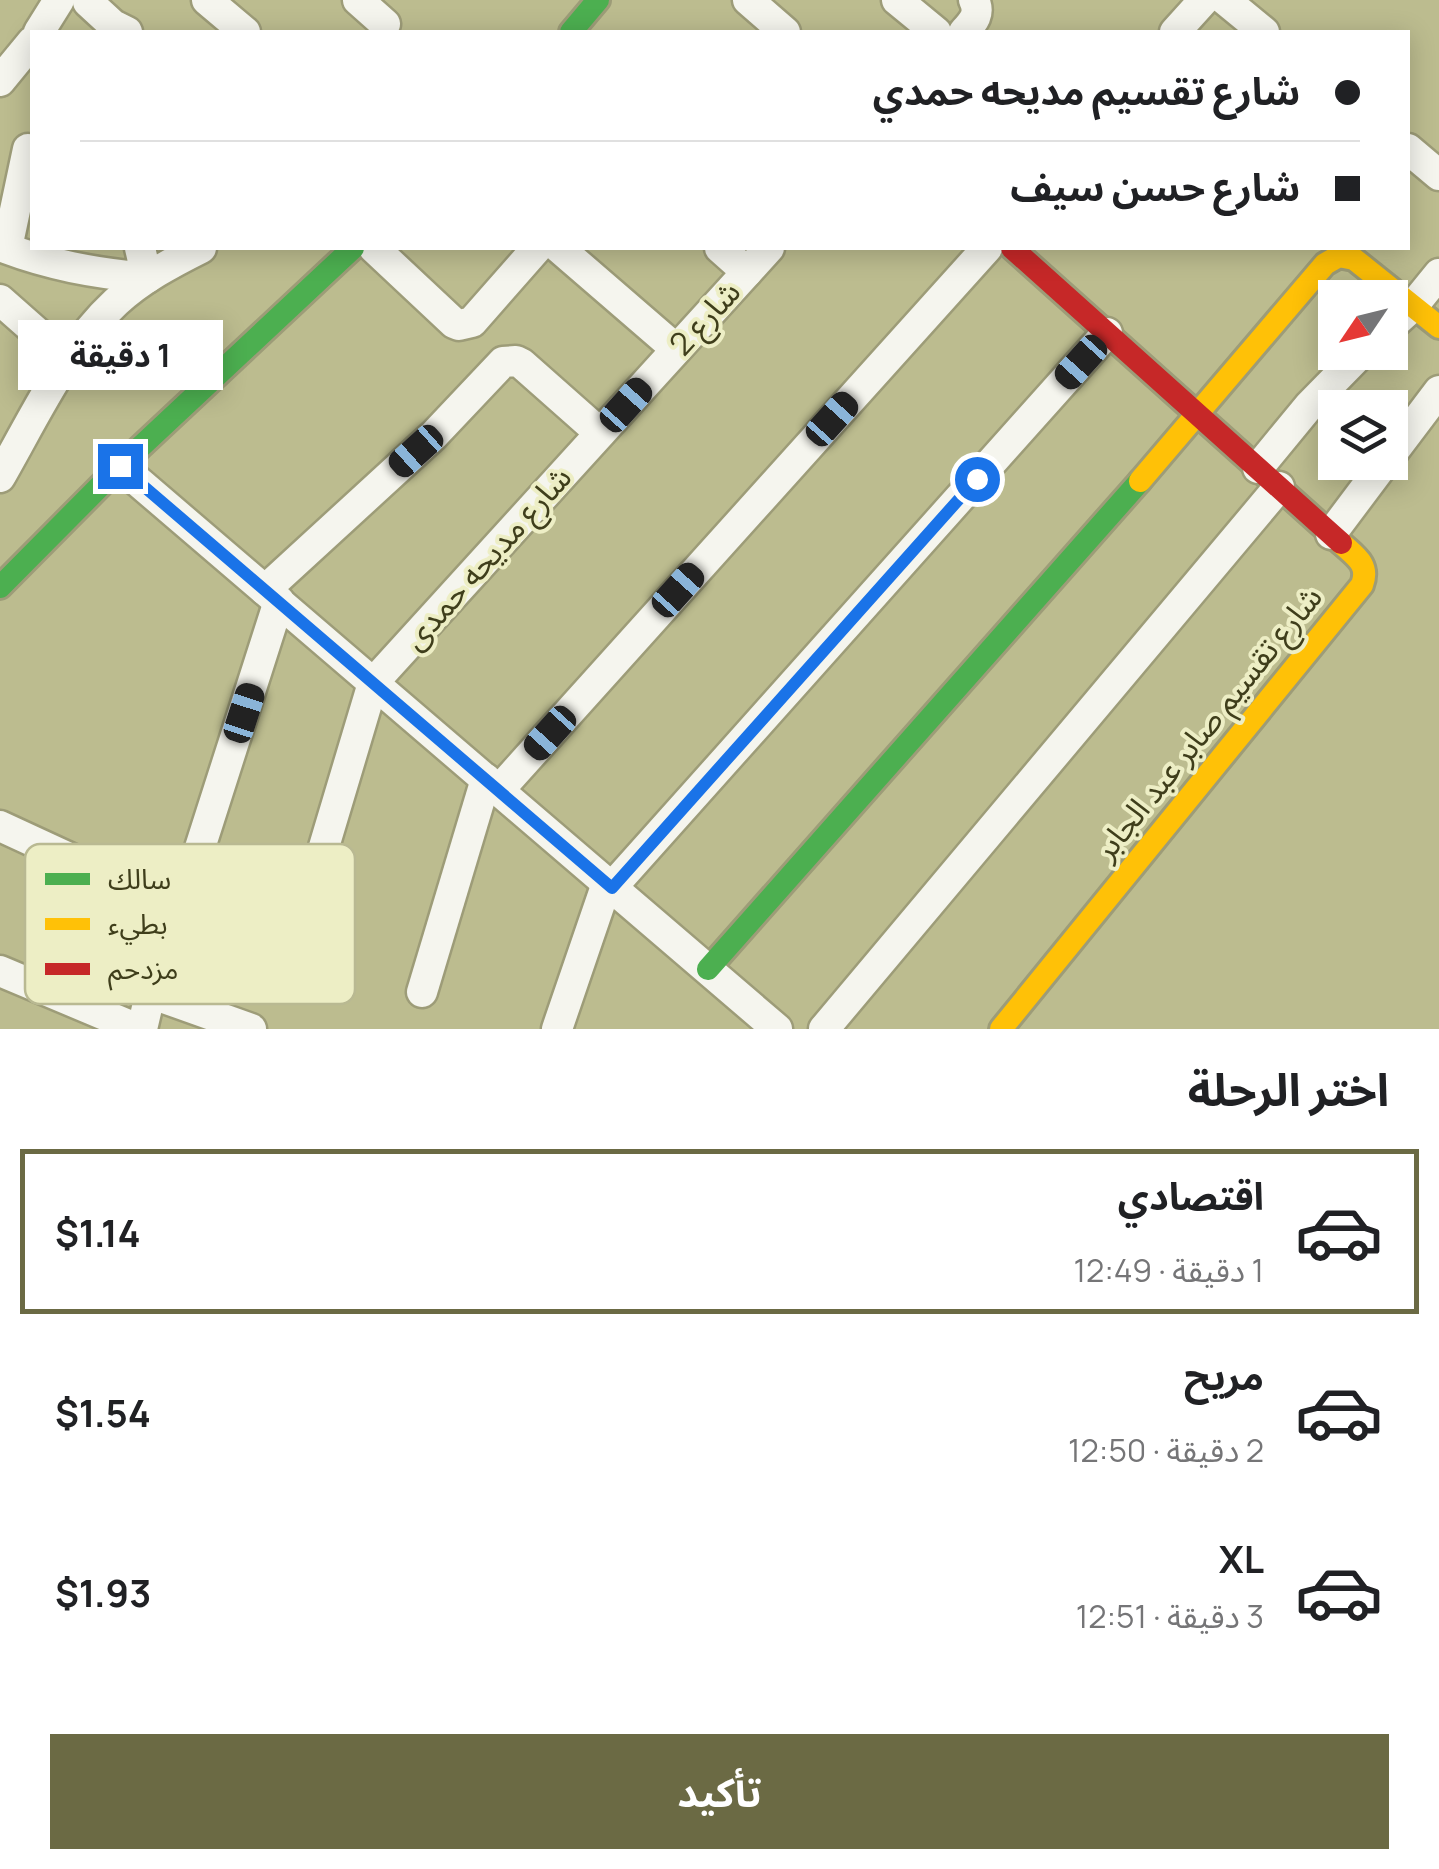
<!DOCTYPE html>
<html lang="ar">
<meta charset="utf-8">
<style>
body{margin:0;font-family:Manrope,"Noto Sans Arabic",sans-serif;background:#f2f2f2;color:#202124;direction:rtl;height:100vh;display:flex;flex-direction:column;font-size:38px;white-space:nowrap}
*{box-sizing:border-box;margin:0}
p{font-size:32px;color:#757577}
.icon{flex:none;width:55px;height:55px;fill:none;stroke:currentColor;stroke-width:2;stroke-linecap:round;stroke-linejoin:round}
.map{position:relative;height:1029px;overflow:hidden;direction:ltr}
.sheet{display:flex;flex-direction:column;background:#fff;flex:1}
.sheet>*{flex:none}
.top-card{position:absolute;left:30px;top:30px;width:1380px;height:220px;border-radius:0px;box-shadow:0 5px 25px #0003;direction:rtl;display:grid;align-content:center;height:220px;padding:0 50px;background:#fff}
.needle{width:65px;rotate:235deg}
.tools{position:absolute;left:1318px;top:280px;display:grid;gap:20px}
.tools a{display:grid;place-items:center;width:90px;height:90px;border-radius:0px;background:#fff;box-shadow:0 5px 25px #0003;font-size:50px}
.end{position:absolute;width:45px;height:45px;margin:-22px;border:12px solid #1a73e8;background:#fff;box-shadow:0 0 0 5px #fff}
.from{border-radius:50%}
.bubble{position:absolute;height:70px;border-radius:0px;background:#fff;box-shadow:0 5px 25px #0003;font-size:32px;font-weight:700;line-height:70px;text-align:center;direction:rtl}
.car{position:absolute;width:30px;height:60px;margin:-30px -15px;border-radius:12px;box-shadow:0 0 8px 2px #0007;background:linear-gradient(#222 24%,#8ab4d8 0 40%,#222 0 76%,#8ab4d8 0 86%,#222 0)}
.top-card b{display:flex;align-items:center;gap:35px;height:95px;font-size:38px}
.top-card b+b{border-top:2px solid #e0e0e0}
.top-card i{width:25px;height:25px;background:#202124}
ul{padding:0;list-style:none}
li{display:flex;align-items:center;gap:30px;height:165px;margin:0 20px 15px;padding:0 30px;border:5px solid transparent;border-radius:0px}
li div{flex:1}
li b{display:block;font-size:38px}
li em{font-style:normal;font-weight:700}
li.on{border-color:#6b6a44}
li>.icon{width:90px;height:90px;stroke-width:1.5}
h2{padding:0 50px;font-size:45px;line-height:120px}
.action{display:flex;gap:20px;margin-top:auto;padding:20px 50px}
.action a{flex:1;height:115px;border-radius:0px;background:#6b6a44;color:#fff;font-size:40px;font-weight:700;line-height:115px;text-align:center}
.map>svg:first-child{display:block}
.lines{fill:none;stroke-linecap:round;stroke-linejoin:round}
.street-casing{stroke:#9d9c78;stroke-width:35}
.fast-casing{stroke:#9d9c78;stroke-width:28}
.slow-casing{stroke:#9d9c78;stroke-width:28}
.jam-casing{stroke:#9d9c78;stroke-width:28}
.street{stroke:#f5f5ee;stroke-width:30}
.fast{stroke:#4caf50;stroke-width:22}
.slow{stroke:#ffc107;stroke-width:22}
.jam{stroke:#c62828;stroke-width:22}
.route{stroke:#1a73e8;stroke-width:12}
.labels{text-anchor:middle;stroke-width:8;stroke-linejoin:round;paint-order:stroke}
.street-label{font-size:32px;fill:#3f3e1b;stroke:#edeec5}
.key{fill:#edeec5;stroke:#b9b992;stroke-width:2.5}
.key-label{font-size:28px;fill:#3f3e1b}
</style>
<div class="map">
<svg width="1439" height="1029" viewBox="0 0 1439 1029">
<rect width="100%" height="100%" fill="#bcbc8f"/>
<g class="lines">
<!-- street casing -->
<g class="street-casing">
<g id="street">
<path d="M 207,0 L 245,32"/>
<path d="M 358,0 L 385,24"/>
<path d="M 748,0 L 785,32"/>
<path d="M 897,0 L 936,32"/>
<path d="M 1225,0 L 1264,32"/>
<path d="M 88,2 L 113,25 L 127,32"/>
<path d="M 39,32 L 59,0"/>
<path d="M 964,32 C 973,22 981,14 974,0"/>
<path d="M 1175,32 L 1204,0"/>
<path d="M 0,81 L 32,42"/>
<path d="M 1408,149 L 1439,175"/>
<path d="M 0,246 C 48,265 95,273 147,278 L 140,248"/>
<path d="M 7,248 L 28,149"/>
<path d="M 374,248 L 454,323 L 459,325 L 472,322 L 537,248"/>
<path d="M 559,248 L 676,349"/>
<path d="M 720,248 L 747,272"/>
<path d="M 0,300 L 68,360"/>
<path d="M 1390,327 L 1413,306 L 1439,274"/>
<path d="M 1390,456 L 1439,391"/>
<path d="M 120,466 L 777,1029"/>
<path d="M 1258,468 L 1309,406 L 1362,352"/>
<path d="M 0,477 C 34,418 65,349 116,302 C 141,279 171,263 201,248"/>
<path d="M 1331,534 L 1385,462"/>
<path d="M 265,590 L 434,435 L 503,362 L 516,361 L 522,364 L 600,433"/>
<path d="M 499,790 L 987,248"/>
<path d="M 0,826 L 171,905 L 182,904 L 279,601"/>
<path d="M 612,887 L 1107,333"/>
<path d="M 294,947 L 373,683 L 769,248"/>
<path d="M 0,971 L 138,1029"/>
<path d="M 422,992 L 486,779"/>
<path d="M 150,993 L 251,1029"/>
<path d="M 142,1029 L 171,905"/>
<path d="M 557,1029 L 607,883"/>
<path d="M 824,1029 L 1279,487"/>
</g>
</g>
<!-- fast casing -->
<g class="fast-casing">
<g id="fast">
<path d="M 571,32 L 598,0"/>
<path d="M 0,587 L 120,466 L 353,248"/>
<path d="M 708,969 L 1140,481"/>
</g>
</g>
<!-- slow casing -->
<g class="slow-casing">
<g id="slow">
<path d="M 1140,481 L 1325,264 L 1339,256 L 1354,259 L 1439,327"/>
<path d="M 1001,1029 L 1362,585 C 1370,564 1355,556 1341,543"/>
</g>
</g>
<!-- jam casing -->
<g class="jam-casing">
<path id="jam" d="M 1012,248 L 1341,543"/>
</g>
<!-- street -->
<use href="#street" class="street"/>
<!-- fast -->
<use href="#fast" class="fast"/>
<!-- slow -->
<use href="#slow" class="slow"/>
<!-- jam -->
<use href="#jam" class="jam"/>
</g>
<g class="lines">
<!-- route -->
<path class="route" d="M 120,466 L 612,888 L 977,479"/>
</g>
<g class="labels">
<!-- street labels -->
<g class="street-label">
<text transform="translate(705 318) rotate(-48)" y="11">شارع 2</text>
<text transform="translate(487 558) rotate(-48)" y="11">شارع مديحه حمدى</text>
<text transform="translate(1208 723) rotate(-51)" y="11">شارع تقسيم صابر عبد الجابر</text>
</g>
</g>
<!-- legend -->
<rect x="25" y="844" width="330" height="160" rx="15" class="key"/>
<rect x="45" y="873" width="45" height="12" fill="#4caf50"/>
<rect x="45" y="918" width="45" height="12" fill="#ffc107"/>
<rect x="45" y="963" width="45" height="12" fill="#c62828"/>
<g class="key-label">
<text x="108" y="889">سالك</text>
<text x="108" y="934">بطيء</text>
<text x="108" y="979">مزدحم</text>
</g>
</svg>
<div class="tools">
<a><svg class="needle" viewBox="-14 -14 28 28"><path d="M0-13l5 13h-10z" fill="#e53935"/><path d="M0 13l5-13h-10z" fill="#757577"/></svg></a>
<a><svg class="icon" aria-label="layers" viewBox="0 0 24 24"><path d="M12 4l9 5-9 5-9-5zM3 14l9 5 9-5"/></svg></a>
</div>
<i class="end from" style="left:977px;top:479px"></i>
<i class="end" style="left:120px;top:466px"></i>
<div class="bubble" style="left:18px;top:320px;width:205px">1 دقيقة</div>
<i class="car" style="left:1081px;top:362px;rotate:222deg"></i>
<i class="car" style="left:626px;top:405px;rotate:42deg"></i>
<i class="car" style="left:832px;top:419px;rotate:42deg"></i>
<i class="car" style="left:416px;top:451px;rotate:228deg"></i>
<i class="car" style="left:678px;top:590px;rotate:42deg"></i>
<i class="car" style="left:244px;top:713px;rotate:18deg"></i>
<i class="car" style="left:550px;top:733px;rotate:222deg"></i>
<div class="top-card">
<b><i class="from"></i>شارع تقسيم مديحه حمدي</b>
<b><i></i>شارع حسن سيف</b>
</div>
</div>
<section class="sheet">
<h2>اختر الرحلة</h2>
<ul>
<li class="on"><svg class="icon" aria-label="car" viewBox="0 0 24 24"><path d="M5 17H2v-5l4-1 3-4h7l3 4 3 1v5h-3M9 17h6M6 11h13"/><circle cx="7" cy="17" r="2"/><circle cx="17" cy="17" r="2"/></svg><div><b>اقتصادي</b><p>1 دقيقة · 12:49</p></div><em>$1.14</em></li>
<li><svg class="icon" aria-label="car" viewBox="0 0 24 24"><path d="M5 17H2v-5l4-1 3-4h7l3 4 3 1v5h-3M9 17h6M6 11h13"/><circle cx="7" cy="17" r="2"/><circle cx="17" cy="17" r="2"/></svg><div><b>مريح</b><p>2 دقيقة · 12:50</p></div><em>$1.54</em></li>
<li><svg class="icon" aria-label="car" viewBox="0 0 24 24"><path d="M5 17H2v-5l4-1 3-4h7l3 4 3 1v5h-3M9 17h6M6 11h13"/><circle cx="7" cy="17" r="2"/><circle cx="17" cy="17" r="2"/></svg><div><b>XL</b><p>3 دقيقة · 12:51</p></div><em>$1.93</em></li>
</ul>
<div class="action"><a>تأكيد</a></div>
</section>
